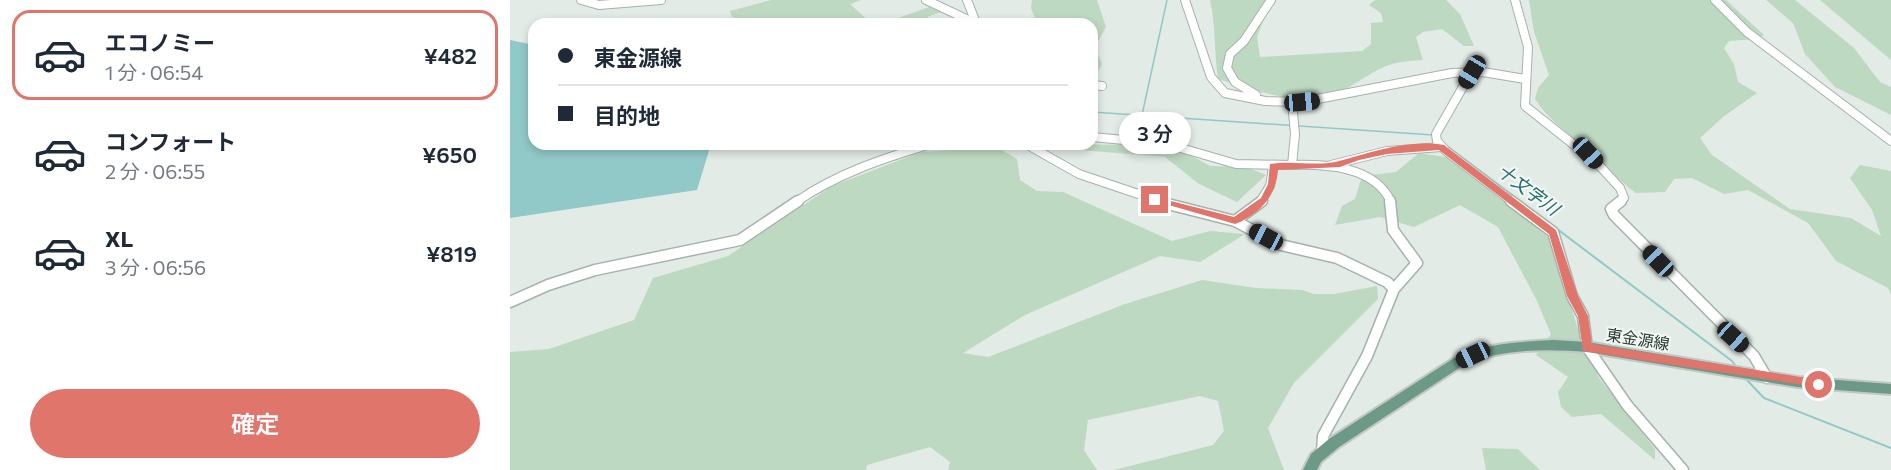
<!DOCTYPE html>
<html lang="ja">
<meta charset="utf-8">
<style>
body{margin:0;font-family:Commissioner,"Noto Sans JP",sans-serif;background:#f6f6f7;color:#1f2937;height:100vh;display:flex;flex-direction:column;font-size:22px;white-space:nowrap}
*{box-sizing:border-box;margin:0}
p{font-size:20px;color:#747a83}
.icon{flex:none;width:33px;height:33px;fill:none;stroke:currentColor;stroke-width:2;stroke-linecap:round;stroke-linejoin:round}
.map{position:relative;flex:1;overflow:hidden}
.side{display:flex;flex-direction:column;background:#fff;width:510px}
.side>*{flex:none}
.banner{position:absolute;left:18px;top:18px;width:570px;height:132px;border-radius:18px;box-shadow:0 3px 9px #0003;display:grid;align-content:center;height:132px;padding:0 30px;background:#fff}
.end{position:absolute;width:27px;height:27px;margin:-14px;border:8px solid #e0756b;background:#fff;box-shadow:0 0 0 3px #fff}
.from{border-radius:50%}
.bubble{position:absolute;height:42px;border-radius:21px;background:#fff;box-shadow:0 3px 9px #0003;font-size:20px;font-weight:600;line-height:42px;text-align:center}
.car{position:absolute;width:18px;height:36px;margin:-18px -9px;border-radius:8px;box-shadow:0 0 4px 2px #0007;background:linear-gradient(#222 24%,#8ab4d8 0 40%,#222 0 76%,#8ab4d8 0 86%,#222 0)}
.banner b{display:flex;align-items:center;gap:21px;height:57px;font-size:22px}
.banner b+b{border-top:2px solid #e0e1e3}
.banner i{width:15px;height:15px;background:#1f2937}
ul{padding:10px 0 0;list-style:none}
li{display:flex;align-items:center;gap:18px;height:90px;margin:0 12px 9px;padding:0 18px;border:3px solid transparent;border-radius:18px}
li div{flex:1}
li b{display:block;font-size:22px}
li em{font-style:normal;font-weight:600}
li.active{border-color:#e0756b}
li>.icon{width:54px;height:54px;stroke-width:1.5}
.action{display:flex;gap:12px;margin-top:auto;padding:12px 30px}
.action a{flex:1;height:69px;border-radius:36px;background:#e0756b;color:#fff;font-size:24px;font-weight:600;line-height:69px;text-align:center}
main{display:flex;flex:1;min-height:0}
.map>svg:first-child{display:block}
.green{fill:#bed9c1}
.water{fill:#91c9c8}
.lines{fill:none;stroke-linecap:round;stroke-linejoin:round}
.stream-far1{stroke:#91c9c8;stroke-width:1.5}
.stream{stroke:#91c9c8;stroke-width:2}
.minor-far1-casing{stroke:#a6b2ac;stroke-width:10}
.minor-casing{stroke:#a6b2ac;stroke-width:13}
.major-casing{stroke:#c2c8c5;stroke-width:4}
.minor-far1{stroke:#fff;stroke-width:8}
.minor{stroke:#fff;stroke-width:10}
.major{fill:#6d9a87;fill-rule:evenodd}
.route{fill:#e0756b}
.labels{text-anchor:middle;stroke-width:4.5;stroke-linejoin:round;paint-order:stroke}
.street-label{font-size:16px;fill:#253930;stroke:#f2f7f4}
.water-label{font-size:18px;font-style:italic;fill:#266d6e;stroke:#f2f7f4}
</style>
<main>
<section class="side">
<ul>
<li class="active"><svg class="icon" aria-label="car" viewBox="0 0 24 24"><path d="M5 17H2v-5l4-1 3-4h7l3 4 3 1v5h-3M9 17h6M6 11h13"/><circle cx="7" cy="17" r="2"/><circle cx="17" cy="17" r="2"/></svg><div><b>エコノミー</b><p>1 分 · 06:54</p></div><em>¥482</em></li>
<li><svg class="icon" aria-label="car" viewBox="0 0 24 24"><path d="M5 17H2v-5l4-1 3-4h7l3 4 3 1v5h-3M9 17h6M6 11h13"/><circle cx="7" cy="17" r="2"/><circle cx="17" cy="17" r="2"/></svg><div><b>コンフォート</b><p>2 分 · 06:55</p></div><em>¥650</em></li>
<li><svg class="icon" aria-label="car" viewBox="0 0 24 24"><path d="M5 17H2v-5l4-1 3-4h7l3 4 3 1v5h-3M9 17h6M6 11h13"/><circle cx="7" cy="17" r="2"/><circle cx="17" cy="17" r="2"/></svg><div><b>XL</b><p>3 分 · 06:56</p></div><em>¥819</em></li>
</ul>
<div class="action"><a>確定</a></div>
</section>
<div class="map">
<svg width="1381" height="470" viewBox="0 0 1381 470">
<rect width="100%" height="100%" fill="#e2ebe6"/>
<!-- green -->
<g class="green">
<path d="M 261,0 L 351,0 L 340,4 L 362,24 L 245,24 L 222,17 L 220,11 Z"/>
<path d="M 522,0 L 587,0 L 596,27 L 585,47 L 592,64 L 587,73 L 582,73 L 582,24 L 527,24 L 521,8 Z"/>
<path d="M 700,0 L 768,0 L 761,1 L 747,37 L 750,57 L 852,51 L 861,44 L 861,23 L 873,22 L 871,13 L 859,5 L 865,0 L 936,0 L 950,14 L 964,46 L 954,46 L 932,29 L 913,32 L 906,37 L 913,60 C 872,62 871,69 837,88 C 797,111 748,91 708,79 C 704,52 706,26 700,0 Z"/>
<path d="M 1019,0 L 1216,0 L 1254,35 L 1247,39 L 1219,41 L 1214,48 L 1224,64 L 1228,82 L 1247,93 L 1213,117 L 1190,138 L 1202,155 L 1280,209 L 1341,218 L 1371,236 L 1362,210 L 1340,178 L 1350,165 L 1381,171 L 1381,294 L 1378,288 L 1326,261 L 1298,223 L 1238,190 L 1214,194 L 1182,178 L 1164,179 L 1155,192 L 1126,193 C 1105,178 1088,159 1069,143 C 1052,128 1037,118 1025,99 L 1028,88 L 1039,75 L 1024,32 Z"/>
<path d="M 1256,0 L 1285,0 L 1344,48 L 1370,82 L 1381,87 L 1381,115 L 1325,87 L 1295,54 L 1283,23 Z"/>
<path d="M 1310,0 L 1381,0 L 1381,60 Z"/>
<path d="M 419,7 L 431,12 L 417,17 L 426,24 L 371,24 Z"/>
<path d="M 530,144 L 642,145 L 678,154 L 700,166 L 736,167 L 756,175 L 727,202 L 689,184 L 655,157 L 570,150 L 533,150 Z"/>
<path d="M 465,148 L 492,150 L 507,159 L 510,180 L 527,191 L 553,192 L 662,241 L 700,231 L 735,234 L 690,262 L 650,256 L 515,315 L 453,353 L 478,357 L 615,304 L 692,280 L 746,288 L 792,290 L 804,294 L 824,294 L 867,286 L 868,299 L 784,383 L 758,428 L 774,470 L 604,470 L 703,445 L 714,431 L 708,401 L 690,396 L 578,420 L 574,450 L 587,470 L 438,470 L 440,462 L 420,447 L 357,465 L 356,470 L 0,470 L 0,352 L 39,349 L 124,320 L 143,278 L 218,256 L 322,186 L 411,152 Z"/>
<path d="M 909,153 L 941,158 L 1039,238 L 1067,326 L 1089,378 L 1145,449 L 1145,460 L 1091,414 L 1062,417 L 1051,407 L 1048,392 L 1058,377 L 1026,355 L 1041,334 L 1026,299 L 988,227 L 950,205 L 904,227 L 870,217 L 825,225 L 832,206 L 845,199 L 852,176 L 886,172 Z"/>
<path d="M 972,448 L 1008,449 L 1030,470 L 976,470 Z"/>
</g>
<!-- water -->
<path class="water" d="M 0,40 L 24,45 L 24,144 L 201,144 L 187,190 L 0,218 Z"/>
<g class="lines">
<!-- stream-far1 -->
<g class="stream-far1">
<path d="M 582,112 L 923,135"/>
<path d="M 632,115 L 657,0"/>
<path d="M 932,142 L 1012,202"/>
</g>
<!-- stream -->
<g class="stream">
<path d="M 1010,201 L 1222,361 L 1227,368"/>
<path d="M 1234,377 L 1254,398 L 1381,448"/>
</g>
<!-- minor-far1 casing -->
<g class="minor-far1-casing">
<g id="minor-far1">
<path d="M 71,0 L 89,5 L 151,0"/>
<path d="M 416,0 L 467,24"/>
<path d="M 457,0 L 466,23"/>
<path d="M 675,0 L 701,77 L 715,93 L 755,101 L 792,102 L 942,73 L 973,72 L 1015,79"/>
<path d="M 1005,0 L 1018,47 L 1015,106 L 1087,163 L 1110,188 L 1114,198 L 1109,202"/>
<path d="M 1205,0 L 1237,32 L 1381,141"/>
<path d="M 962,71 L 926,134 L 927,141 L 936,151 L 1003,202"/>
<path d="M 582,85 L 592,86"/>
<path d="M 746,95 L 725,82 L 717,68 L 720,54 L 734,41 L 761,0"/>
<path d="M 782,102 L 785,134 L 782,165 C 816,164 865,166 881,202"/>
<path d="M 582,137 L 657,144 L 726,164 L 782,165"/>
<path d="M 516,144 L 569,174 L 652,202"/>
<path d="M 821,165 L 877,151 L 931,147"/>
<path d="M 286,202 C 326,174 374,158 421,144"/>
<path d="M 750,202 L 760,186 L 763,167"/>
</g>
</g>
<!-- minor casing -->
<g class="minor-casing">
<g id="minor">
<path d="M 646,201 L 725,221 L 771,245 L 827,258 L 877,282 L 884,289"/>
<path d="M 1001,201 L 1043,232 L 1062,296 L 1073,316 L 1077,347 L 1117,405 L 1173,470"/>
<path d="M 1111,201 L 1101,209 L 1104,215 L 1244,356 L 1257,378"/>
<path d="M 725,221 L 752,201"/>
<path d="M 0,302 L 38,285 L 85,270 L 230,240 L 288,201"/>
<path d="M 812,452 L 813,436 L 857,356 L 884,289 L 907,263 L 883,230 L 880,201"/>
</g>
</g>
<!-- major casing -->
<g class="major-casing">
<path id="major" d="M 1044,340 L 1077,342 L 1287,377 L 1381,384 L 1381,394 L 1287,387 L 1077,352 C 1036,349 990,348 952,366 L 829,447 L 811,462 L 807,470 L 793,470 L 801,454 L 819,439 L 944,358 C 976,343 1009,342 1044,340 Z"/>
</g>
<!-- minor-far1 -->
<use href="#minor-far1" class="minor-far1"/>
<!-- minor -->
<use href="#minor" class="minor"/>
<!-- major -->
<use href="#major" class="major"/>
</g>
<!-- route -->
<path class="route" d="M 934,145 L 1046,230 L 1068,296 L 1078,316 L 1082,344 L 1309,380 L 1315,385 L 1313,388 L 1073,351 L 1068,316 L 1057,296 L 1039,234 L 929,150 L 877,154 L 849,160 L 830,167 L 768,170 C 766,196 750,214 725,224 L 641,200 L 645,197 L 724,217 L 751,198 L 758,184 L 760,164 C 783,160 808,167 829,161 C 862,152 899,139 934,145 Z"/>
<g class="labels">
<!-- street labels -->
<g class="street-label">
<text transform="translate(1128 339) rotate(9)" y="6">東金源線</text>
</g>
<!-- water labels -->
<g class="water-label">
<text transform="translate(1018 190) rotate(37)" y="6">十文字川</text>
</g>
</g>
</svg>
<i class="end from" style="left:1309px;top:385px"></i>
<i class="end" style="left:645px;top:200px"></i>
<div class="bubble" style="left:609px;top:112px;width:72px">3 分</div>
<i class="car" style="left:962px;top:72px;rotate:211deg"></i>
<i class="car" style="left:792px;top:102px;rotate:85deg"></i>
<i class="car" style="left:1078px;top:153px;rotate:137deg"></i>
<i class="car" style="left:756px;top:237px;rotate:298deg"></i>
<i class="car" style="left:1148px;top:261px;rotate:316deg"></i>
<i class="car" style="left:1223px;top:337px;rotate:132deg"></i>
<i class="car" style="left:963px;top:355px;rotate:245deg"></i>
<div class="banner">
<b><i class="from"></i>東金源線</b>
<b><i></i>目的地</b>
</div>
</div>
</main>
